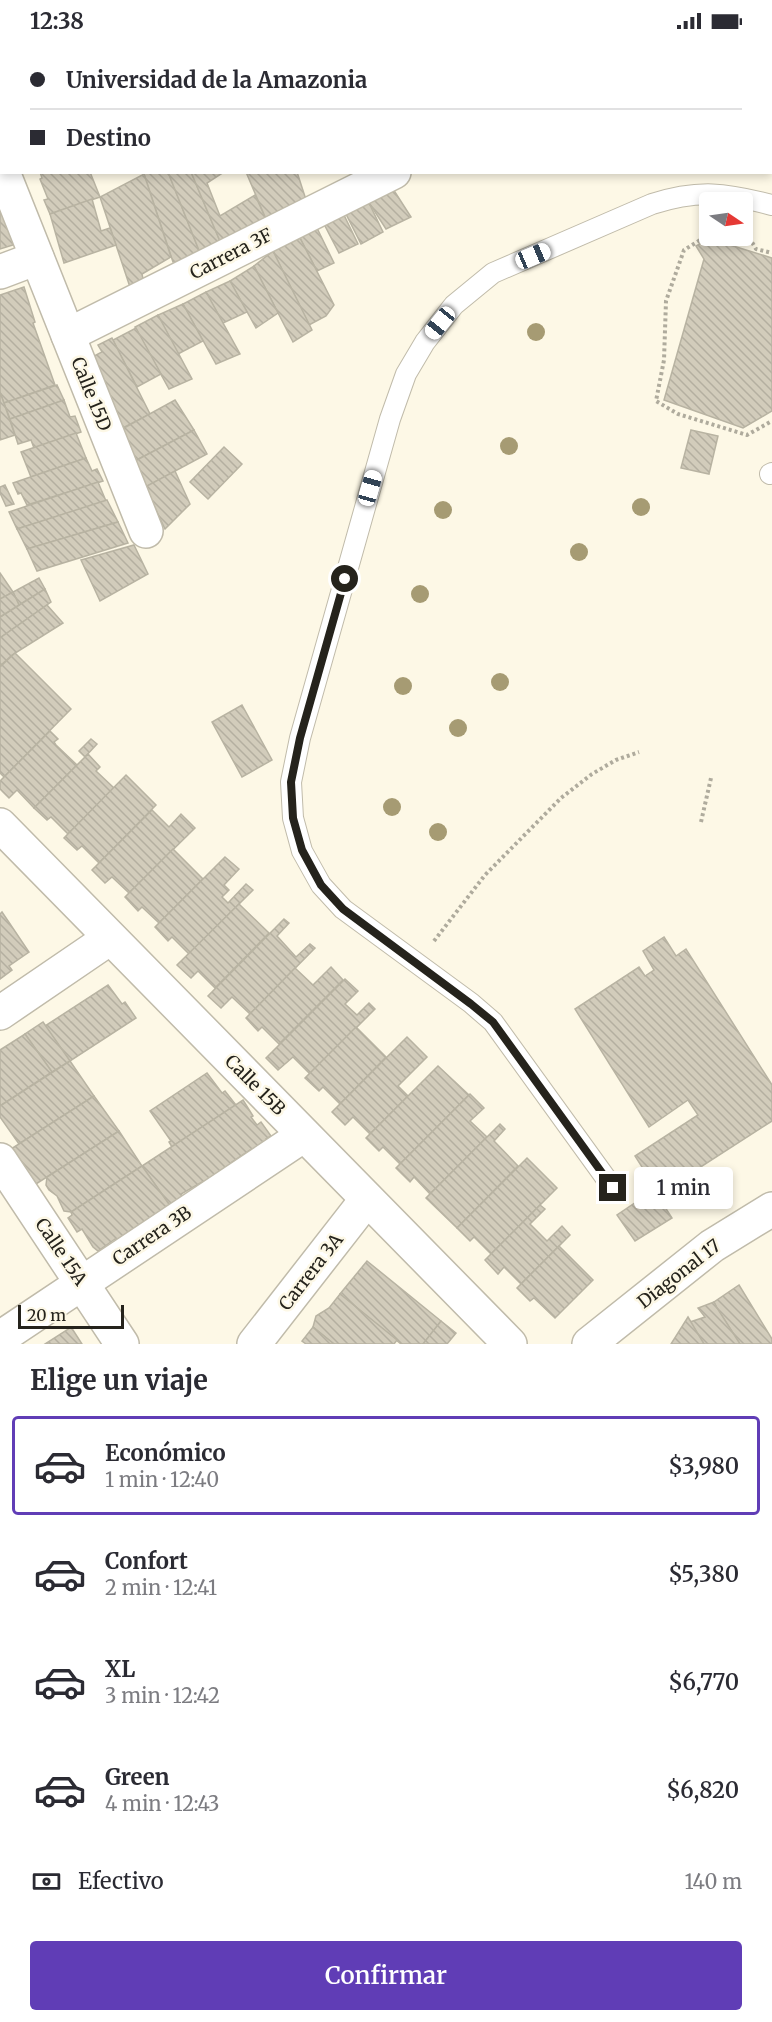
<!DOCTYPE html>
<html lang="es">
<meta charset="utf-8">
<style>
body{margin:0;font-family:Merriweather,serif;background:#f2f2f3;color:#2b2b33;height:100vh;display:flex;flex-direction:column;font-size:22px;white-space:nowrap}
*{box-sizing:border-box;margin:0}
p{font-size:20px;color:#7c7c81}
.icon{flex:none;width:33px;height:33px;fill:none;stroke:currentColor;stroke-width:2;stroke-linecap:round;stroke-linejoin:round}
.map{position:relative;height:1302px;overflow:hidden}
.panel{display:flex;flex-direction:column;background:#fff;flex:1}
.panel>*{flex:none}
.hud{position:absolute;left:0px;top:0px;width:772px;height:132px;box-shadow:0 3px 9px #0003;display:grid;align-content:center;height:132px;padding:0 30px;background:#fff}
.needle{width:39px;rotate:103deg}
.buttons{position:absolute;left:699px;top:150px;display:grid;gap:12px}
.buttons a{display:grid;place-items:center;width:54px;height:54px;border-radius:6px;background:#fff;box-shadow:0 3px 9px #0003;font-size:30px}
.scale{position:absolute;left:18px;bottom:15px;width:106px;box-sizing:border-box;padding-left:6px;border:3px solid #25231c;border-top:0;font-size:16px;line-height:21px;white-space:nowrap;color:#25231c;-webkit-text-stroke:4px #fdf8e6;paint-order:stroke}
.end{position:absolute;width:27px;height:27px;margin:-14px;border:8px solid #25231c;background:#fff;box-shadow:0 0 0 3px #fff}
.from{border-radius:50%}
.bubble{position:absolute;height:42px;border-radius:6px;background:#fff;box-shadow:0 3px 9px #0003;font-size:20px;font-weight:600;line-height:42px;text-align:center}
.car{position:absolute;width:18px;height:36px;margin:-18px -9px;border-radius:8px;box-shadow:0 0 4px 2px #0007;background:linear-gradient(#fff 24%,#345 0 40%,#fff 0 76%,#345 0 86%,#fff 0)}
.hud b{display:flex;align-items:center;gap:21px;height:57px;font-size:22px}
.hud b+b{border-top:2px solid #e1e1e2}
.hud i{width:15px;height:15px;background:#2b2b33}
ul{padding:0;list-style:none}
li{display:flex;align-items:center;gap:18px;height:99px;margin:0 12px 9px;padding:0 18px;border:3px solid transparent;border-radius:6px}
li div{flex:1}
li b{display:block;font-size:22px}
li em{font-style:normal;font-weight:600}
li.current{border-color:#603db6}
li>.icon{width:54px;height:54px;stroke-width:1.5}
h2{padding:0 30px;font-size:27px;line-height:72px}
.pay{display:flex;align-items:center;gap:15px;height:66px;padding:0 30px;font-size:22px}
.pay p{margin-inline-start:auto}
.action{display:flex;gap:12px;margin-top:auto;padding:12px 30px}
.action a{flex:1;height:69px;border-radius:6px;background:#603db6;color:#fff;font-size:24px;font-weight:600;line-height:69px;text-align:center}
.status{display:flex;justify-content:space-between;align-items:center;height:42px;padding:0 30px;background:#fff;direction:ltr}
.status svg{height:16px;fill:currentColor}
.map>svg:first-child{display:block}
.building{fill:url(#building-back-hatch);stroke:#b8b3a2;stroke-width:1.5}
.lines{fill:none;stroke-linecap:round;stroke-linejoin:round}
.service-casing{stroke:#c0bbaa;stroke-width:22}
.minor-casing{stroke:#c0bbaa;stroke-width:36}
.path{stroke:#afab9d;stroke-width:4;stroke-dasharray:3 3;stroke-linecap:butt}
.service{stroke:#fff;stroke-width:20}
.minor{stroke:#fff;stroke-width:33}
.tree{fill:#a69b73}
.route{stroke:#25231c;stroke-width:8}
.labels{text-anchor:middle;stroke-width:5;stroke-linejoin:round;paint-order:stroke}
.street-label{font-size:18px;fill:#25231c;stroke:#fdf8e6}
</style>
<div class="status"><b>12:38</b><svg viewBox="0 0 49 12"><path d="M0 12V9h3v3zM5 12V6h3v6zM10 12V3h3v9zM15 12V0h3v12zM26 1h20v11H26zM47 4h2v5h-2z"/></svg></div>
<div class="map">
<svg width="772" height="1302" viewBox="0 0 772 1302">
<defs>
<pattern id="building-back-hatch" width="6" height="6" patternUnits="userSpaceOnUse" patternTransform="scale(1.5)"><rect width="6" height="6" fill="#d2ccbb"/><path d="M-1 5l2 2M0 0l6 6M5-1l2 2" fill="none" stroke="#b4afa0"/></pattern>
</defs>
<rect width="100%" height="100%" fill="#fdf8e6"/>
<!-- building -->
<g class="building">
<path d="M 0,0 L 38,0 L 2,2 L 1,14 Z"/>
<path d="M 47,0 L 73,0 L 74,2 L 48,2 Z"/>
<path d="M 221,0 L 254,0 L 254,2 L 219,2 Z"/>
<rect x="254" y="0" width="52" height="2"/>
<path d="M 306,0 L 351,0 L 352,2 L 306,2 Z"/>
<path d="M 437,0 L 463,0 L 458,2 Z"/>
<path d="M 463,0 L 511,0 L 511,2 L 458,2 Z"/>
<path d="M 666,0 L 712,0 L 712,2 L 667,2 Z"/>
<path d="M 772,26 L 772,106 L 771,106 Z"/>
<path d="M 40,130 L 90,130 L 100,155 L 50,172 L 44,158 L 48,157 L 40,137 L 42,136 Z"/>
<path d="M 146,130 L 168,130 L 202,216 L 173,220 L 144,132 Z"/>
<path d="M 168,130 L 191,130 L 222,204 L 202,216 Z"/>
<path d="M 191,130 L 224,130 L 207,141 L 220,174 L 255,153 L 266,177 L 222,204 Z"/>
<path d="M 246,130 L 297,130 L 309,167 L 266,177 Z"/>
<path d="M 144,132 L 171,215 L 142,232 L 143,237 L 130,245 L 100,155 Z"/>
<path d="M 393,147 L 411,175 L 386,187 L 368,159 Z"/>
<path d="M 92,157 L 101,189 L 110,186 L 116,203 L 64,221 L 50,172 Z"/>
<path d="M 368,159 L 383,190 L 361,202 L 345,170 Z"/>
<path d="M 0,160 L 16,202 L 0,207 Z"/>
<path d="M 343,171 L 358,202 L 339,211 L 323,180 Z"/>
<path d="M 316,184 L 334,221 L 317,229 L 298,192 Z"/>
<path d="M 713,194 L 723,194 L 730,203 L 772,216 L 772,369 L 743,386 L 664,358 L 704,217 L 696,204 Z"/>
<path d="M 300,196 L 334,263 L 326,274 L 309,283 L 273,209 Z"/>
<path d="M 273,209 L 312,288 L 293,300 L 254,224 Z"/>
<path d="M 254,224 L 278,271 L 256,286 L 230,239 Z"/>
<path d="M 230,239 L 247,270 L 223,281 L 206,250 Z"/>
<path d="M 24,245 L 35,280 L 33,281 L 55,343 L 4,361 L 0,350 L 0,253 Z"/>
<path d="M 206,250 L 240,312 L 216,322 L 183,262 Z"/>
<path d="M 183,262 L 203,299 L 178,312 L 158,273 Z"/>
<path d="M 158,273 L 192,337 L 169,347 L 135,285 Z"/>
<path d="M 136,286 L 161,332 L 137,345 L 113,298 Z"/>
<path d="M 112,296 L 150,372 L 117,389 L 85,325 L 96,319 L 94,314 L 102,310 L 98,303 Z"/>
<path d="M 57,343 L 64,358 L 10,377 L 4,361 Z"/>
<path d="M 0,350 L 15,393 L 0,398 Z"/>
<path d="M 64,358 L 70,375 L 75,374 L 81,390 L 34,406 L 31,398 L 18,402 L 10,377 Z"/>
<path d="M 175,358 L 194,388 L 133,420 L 113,392 Z"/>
<path d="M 194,388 L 207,412 L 140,448 L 133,420 Z"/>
<path d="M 691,388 L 718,394 L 709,432 L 681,426 Z"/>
<path d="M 76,391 L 86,416 L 31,435 L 21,410 Z"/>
<path d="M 224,405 L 242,422 L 208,457 L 190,440 Z"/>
<path d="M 86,416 L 92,429 L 97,427 L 103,439 L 27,463 L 21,451 L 18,452 L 13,441 Z"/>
<path d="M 175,429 L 190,462 L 165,487 L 145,445 Z"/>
<path d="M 98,440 L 106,459 L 17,487 L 9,470 Z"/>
<path d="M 5,443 L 14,462 L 6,464 L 0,451 L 0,445 Z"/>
<path d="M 107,458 L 118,480 L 27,507 L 17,487 Z"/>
<path d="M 118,480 L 128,501 L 37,529 L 27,507 Z"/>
<path d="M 134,503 L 148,532 L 100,559 L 81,518 Z"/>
<path d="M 0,531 L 13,550 L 0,557 Z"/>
<path d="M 39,536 L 45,547 L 19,563 L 13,550 Z"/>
<path d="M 45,547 L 51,560 L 0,596 L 0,575 Z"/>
<path d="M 13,550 L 19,563 L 0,575 L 0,557 Z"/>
<path d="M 47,563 L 63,581 L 12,613 L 0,624 L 0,596 Z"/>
<path d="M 15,611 L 71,667 L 4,735 L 0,731 L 0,625 Z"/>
<path d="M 242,663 L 272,718 L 242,735 L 212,680 Z"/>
<path d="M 50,689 L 58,697 L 54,700 L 56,703 L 77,723 L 34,766 L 17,748 L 9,756 L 0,747 L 0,739 Z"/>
<path d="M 91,697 L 97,702 L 85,715 L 79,709 Z"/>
<path d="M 88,712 L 100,725 L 96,729 L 114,746 L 68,792 L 51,775 L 47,778 L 34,766 Z"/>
<path d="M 126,733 L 156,763 L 99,821 L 82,804 L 77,808 L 64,796 Z"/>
<path d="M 152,768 L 169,785 L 181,772 L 195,786 L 129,851 L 112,835 L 105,841 L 92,828 Z"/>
<path d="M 173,807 L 203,837 L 159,881 L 142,865 L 138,869 L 125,855 Z"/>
<path d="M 225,815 L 239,827 L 224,843 L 229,848 L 222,855 L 228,861 L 246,842 L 253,848 L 189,912 L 172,895 L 168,899 L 155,885 Z"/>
<path d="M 239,862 L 269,891 L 215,946 L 198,929 L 191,936 L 177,923 Z"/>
<path d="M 2,870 L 29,910 L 9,924 L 12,928 L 0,937 L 0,872 Z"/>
<path d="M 284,877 L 289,881 L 277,894 L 296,915 L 310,902 L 315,906 L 250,972 L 232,955 L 221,966 L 208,954 Z"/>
<path d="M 664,895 L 676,914 L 686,907 L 772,1043 L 772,1079 L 685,1135 L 694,1149 L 668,1166 L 635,1114 L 698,1073 L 688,1058 L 649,1085 L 575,967 L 639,925 L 645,934 L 654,928 L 643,909 Z"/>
<path d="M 331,925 L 343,938 L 279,1002 L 262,985 L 258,989 L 246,976 L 295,926 L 313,943 Z"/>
<path d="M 345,937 L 358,949 L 345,962 L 357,973 L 369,961 L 375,967 L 310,1032 L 293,1015 L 278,1028 L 266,1016 Z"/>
<path d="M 108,943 L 122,962 L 125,960 L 136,976 L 70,1019 L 45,984 Z"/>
<path d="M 43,980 L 70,1019 L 52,1030 L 25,992 Z"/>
<path d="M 356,985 L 386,1015 L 340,1062 L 323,1045 L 319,1049 L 305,1036 Z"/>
<path d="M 25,992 L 52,1030 L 0,1064 L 0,1008 Z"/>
<path d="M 407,995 L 427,1015 L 398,1044 L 408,1054 L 370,1092 L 353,1075 L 345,1083 L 332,1070 Z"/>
<path d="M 70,1019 L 94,1054 L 19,1102 L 0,1075 L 0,1064 Z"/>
<path d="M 438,1024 L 469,1053 L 400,1122 L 383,1105 L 379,1109 L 366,1096 Z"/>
<path d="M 207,1031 L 222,1051 L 225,1049 L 236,1063 L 172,1105 L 169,1100 L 171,1099 L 150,1069 Z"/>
<path d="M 470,1052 L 484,1066 L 470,1079 L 487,1095 L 430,1152 L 414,1135 L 410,1140 L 396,1126 Z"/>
<path d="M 94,1054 L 119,1089 L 36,1142 L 11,1107 Z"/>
<path d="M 243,1058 L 253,1074 L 251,1075 L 257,1083 L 261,1080 L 271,1094 L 266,1097 L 270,1102 L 253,1112 L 250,1108 L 232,1120 L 234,1125 L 204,1144 L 202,1140 L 181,1152 L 184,1157 L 171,1165 L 142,1124 Z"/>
<path d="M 500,1082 L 505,1087 L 494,1099 L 518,1124 L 457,1186 L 426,1156 Z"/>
<path d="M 119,1089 L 142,1124 L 71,1170 L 64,1169 L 57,1154 L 49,1148 L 46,1143 L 47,1135 Z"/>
<path d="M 527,1116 L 557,1146 L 491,1212 L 474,1195 L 470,1199 L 457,1186 Z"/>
<path d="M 142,1124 L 171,1165 L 117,1201 L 115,1197 L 98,1209 L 93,1205 L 82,1187 L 77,1190 L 68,1176 L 72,1173 L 71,1170 Z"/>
<path d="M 654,1148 L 672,1176 L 635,1199 L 617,1173 Z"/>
<path d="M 540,1163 L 545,1167 L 530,1182 L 547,1199 L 562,1184 L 570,1193 L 521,1242 L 504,1225 L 498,1232 L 485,1218 Z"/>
<path d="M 559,1204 L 593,1238 L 555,1276 L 534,1256 L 530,1259 L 517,1246 Z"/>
<path d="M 367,1219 L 441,1279 L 423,1302 L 401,1302 L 340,1252 Z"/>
<path d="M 739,1243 L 772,1297 L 772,1302 L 740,1302 L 717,1266 L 714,1260 Z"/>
<path d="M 340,1252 L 397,1298 L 394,1302 L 334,1302 L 313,1285 L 316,1274 L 329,1266 Z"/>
<path d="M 714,1260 L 717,1266 L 740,1302 L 704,1302 L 690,1280 L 705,1275 L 698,1266 Z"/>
<path d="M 688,1275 L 704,1302 L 671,1302 Z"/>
<path d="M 441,1279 L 456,1291 L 447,1302 L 423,1302 Z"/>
<path d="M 71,1285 L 82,1302 L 45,1302 L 67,1288 Z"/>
<path d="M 313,1285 L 334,1302 L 306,1302 L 302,1299 Z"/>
</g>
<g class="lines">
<!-- service casing -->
<g class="service-casing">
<g id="service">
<path d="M 770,432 L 772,431"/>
<path d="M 613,1146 L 493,980 L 471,961 L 343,867 L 321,843 L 302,809 L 293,776 L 291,740 L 300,696 L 390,377 L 406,332 L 425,300 L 454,263 L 493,231 L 652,162 C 699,147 726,151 772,163"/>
</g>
</g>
<!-- minor casing -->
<g class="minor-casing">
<g id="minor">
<path d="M 380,0 L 381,2"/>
<path d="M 122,2 L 126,0"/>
<path d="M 768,2 L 772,0"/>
<path d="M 0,50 L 2,49"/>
<path d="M 3,130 L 146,489"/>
<path d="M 0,230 L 37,216"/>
<path d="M 68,293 L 394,130"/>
<path d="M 0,783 L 510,1302"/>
<path d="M 0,971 L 110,896"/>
<path d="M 0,1118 L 122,1302"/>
<path d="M 0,1296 L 304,1093"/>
<path d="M 254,1302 L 367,1157"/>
<path d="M 589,1302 L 712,1204 L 772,1167"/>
</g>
</g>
<!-- path -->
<g class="path">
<path d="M 771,128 L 772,127"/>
<path d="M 703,179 L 705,195"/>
<path d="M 743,185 L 756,207 L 772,211"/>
<path d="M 710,192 L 684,208 L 666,259 L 664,318 L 656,359 L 678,372 L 747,393 L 772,379"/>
<path d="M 701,780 L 711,736"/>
<path d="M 434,899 L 485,833 L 561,756 L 592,732 L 616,718 L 639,710"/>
</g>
<!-- service -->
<use href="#service" class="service"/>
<!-- minor -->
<use href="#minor" class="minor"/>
</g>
<!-- trees -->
<g class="tree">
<circle cx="536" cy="290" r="9"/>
<circle cx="509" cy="404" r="9"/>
<circle cx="641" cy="465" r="9"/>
<circle cx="443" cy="468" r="9"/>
<circle cx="579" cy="510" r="9"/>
<circle cx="420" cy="552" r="9"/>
<circle cx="500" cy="640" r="9"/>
<circle cx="403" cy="644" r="9"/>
<circle cx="458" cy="686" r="9"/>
<circle cx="392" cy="765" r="9"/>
<circle cx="438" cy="790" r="9"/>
</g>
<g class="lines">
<!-- route -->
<path class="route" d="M 345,537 L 300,696 L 291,740 L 293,776 L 302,808 L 321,843 L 343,867 L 471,962 L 493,980 L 613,1146"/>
</g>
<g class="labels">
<!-- street labels -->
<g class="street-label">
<text transform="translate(231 212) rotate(-27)" y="6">Carrera 3F</text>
<text transform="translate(91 352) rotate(68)" y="6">Calle 15D</text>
<text transform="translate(255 1043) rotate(45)" y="6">Calle 15B</text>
<text transform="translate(152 1194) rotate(-34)" y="6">Carrera 3B</text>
<text transform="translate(61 1210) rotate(56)" y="6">Calle 15A</text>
<text transform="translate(311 1230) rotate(-52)" y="6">Carrera 3A</text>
<text transform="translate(679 1232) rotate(-38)" y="6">Diagonal 17</text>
</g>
</g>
</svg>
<div class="buttons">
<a><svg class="needle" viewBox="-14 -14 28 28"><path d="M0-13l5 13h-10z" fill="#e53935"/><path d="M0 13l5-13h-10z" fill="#7c7c81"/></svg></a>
</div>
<div class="scale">20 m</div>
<i class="end from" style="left:345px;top:537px"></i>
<i class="end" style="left:613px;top:1146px"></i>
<div class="bubble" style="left:634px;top:1125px;width:99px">1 min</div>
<i class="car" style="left:533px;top:214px;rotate:67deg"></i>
<i class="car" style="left:440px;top:281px;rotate:219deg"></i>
<i class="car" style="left:370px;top:446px;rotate:16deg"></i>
<div class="hud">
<b><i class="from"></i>Universidad de la Amazonia</b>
<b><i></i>Destino</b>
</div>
</div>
<section class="panel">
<h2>Elige un viaje</h2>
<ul>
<li class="current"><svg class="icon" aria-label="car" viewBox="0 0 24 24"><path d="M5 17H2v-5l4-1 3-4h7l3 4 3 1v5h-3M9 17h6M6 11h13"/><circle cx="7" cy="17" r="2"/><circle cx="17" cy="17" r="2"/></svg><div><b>Económico</b><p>1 min · 12:40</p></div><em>$3,980</em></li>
<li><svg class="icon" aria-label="car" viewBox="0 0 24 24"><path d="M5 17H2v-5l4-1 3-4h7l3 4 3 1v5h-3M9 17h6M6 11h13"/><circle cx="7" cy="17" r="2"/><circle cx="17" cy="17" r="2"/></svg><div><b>Confort</b><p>2 min · 12:41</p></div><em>$5,380</em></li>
<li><svg class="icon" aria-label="car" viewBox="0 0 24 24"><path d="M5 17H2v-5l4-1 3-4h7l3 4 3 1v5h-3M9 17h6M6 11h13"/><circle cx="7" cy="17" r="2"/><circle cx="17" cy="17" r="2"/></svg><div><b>XL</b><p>3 min · 12:42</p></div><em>$6,770</em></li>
<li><svg class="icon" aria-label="car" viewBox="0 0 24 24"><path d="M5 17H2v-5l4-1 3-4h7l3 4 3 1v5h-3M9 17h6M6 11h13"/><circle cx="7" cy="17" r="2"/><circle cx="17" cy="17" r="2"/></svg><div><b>Green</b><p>4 min · 12:43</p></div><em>$6,820</em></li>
</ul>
<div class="pay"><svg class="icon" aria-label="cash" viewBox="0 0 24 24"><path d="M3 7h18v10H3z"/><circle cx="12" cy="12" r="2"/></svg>Efectivo<p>140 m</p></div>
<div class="action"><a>Confirmar</a></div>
</section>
